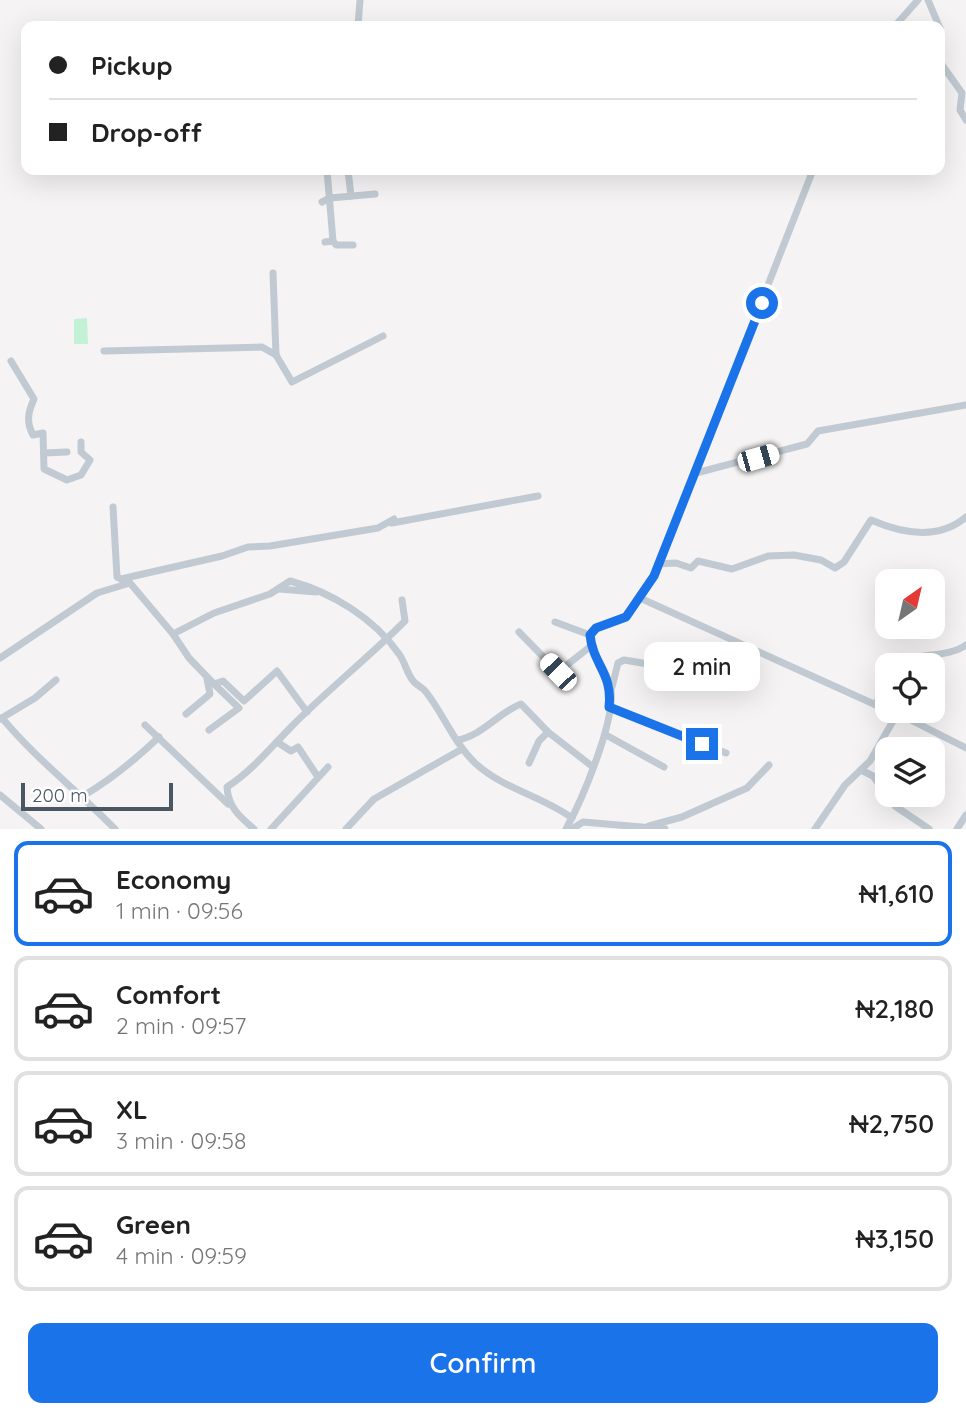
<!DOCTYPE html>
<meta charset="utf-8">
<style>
body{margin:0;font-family:Quicksand,sans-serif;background:#f2f2f2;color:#222;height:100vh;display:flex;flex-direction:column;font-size:26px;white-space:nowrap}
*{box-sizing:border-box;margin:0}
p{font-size:23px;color:#767676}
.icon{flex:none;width:38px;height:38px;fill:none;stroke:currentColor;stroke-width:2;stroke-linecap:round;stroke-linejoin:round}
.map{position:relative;height:829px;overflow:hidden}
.drawer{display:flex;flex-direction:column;background:#fff;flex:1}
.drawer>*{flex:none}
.guide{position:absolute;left:21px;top:21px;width:924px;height:154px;border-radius:14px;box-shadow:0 7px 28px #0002;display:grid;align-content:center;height:154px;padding:0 28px;background:#fff}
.needle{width:46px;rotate:34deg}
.fabs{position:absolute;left:875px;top:569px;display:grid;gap:14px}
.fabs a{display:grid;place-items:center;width:70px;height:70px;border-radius:14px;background:#fff;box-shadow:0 7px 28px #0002;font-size:35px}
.scale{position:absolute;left:21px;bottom:18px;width:152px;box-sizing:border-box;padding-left:7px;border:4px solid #4a5661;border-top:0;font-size:19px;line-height:24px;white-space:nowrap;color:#4a5661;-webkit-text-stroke:5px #fff;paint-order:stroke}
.end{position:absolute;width:32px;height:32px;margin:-16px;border:9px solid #1a73e8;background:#fff;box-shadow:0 0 0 4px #fff}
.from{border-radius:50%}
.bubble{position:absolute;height:49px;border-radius:14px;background:#fff;box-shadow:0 7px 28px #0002;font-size:23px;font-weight:600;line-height:49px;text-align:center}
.car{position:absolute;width:21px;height:42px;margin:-21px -10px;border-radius:9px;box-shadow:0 0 5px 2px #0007;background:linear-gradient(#fff 24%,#345 0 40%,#fff 0 76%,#345 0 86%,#fff 0)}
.guide b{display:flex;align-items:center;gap:24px;height:66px;font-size:26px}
.guide b+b{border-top:2px solid #e0e0e0}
.guide i{width:18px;height:18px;background:#222}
ul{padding:12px 0 0;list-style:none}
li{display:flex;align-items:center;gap:21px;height:105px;margin:0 14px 10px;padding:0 14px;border:4px solid #e0e0e0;border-radius:14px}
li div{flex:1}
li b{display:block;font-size:26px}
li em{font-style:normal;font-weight:600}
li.active{border-color:#1a73e8}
li>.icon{width:63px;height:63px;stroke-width:1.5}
.button{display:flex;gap:14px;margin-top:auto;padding:14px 28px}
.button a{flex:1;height:80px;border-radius:14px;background:#1a73e8;color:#fff;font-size:28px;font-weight:600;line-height:80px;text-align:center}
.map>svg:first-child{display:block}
.green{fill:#c3f1d5}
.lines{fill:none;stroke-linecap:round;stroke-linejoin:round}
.minor{stroke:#c1cad2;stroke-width:7}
.route{stroke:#1a73e8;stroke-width:9}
</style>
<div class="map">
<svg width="966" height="829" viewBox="0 0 966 829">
<rect width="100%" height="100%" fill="#f5f3f3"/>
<!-- green -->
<path class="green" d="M 87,318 L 88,344 L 74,344 L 74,319 Z"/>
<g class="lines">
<!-- minor -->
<g class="minor">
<path d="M 928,0 L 939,26"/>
<path d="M 358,26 L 360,0"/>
<path d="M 895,26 L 918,0"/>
<path d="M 940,28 L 940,54"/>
<path d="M 940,62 L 962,93 L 960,110 L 966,120"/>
<path d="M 348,170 L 351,196"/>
<path d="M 322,202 L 330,198 L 375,194"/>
<path d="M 333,241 L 336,245 L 353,245"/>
<path d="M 325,242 L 333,241 L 327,170"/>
<path d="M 273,273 L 276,355 L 292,382 L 383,336"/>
<path d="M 104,351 L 262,347 L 276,355"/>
<path d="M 11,361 L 34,399 C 28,412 26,422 33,435 L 43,433 L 44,469 L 67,480 L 81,475 L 90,460 L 81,452 L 81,442"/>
<path d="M 44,453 L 67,452"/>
<path d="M 696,473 L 807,444 L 818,431 L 966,405"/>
<path d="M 113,507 L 117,577 L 121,579 L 222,556 L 248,547 L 270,546 L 378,528 L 394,519"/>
<path d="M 392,523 L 538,496"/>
<path d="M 658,564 L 676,563 L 691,568 L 698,561 L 732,569 L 768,556 L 794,555 L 821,560 L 835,568 L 844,562 L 871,520 C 901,533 938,541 966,517"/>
<path d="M 279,589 L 316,592"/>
<path d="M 640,598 L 887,710"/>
<path d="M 555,622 L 590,635"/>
<path d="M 519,632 L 558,672 L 591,646"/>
<path d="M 173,634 L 214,613 L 270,594 L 290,581 C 331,592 374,618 399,654 C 405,662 407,674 414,682 C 418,686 423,688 426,692 C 444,715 454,743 475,763 C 503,789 542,796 572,818"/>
<path d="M 0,658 L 97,593 L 130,583 L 173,634 L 189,658 L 214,684 L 223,681 L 244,701 L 277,671 L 307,712"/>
<path d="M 896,665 C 918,651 946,659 966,645"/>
<path d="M 612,687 L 618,663 L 624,660 L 708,674"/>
<path d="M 876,705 L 887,673"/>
<path d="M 609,707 L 726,753"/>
<path d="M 895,712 L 966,748"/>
<path d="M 186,714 L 210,694 L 207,679"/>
<path d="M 2,718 C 36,759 78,791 115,829"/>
<path d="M 0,719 L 35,698 L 56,680"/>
<path d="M 145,725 L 228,804"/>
<path d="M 209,730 L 239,708 L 214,684"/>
<path d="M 606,735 L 664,767"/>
<path d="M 457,740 C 482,736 498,713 521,704 L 548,732 L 593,767"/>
<path d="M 277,742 L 291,751 L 298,747 L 318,777"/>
<path d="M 529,763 L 539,741 L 548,732"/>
<path d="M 861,770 L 873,776 L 895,806 L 929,829"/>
<path d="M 0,795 L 41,829"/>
<path d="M 83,796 C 112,779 135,760 159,737"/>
<path d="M 649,826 L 682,817 L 747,788 L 769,765"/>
<path d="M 254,829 C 240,817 228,807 227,787 C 253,770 272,746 294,724 C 330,688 369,657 405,621 L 402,600"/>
<path d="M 271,829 L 328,767"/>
<path d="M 346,829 L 374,799 L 462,749"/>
<path d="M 566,829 C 581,802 619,714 610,685 C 605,668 592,654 590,635 L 596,628 L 626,616 L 654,576 L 813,170"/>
<path d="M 572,829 L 583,822 L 665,829"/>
<path d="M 815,829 L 845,785 L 870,761 L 897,714"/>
<path d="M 957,829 L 966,815"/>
</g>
</g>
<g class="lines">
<!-- route -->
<path class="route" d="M 702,744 L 609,707 C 613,673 593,665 590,635 L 596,628 L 626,617 L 654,576 L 762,303"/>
</g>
</svg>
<div class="fabs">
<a><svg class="needle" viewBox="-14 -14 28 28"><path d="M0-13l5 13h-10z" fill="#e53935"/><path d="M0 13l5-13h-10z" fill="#767676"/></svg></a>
<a><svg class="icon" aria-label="locate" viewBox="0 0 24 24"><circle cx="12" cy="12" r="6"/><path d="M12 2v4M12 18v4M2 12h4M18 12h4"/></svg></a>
<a><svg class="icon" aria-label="layers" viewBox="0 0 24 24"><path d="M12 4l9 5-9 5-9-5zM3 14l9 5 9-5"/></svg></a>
</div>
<div class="scale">200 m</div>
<i class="end from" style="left:762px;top:303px"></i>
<i class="end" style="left:702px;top:744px"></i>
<div class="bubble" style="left:644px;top:642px;width:116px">2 min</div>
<i class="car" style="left:758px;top:458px;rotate:74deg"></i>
<i class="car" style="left:558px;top:672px;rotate:316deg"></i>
<div class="guide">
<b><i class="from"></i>Pickup</b>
<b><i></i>Drop-off</b>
</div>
</div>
<section class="drawer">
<ul>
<li class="active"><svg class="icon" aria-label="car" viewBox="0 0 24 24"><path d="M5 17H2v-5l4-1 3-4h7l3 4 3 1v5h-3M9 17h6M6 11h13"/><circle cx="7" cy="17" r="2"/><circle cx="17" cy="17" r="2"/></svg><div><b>Economy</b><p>1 min · 09:56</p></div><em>₦1,610</em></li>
<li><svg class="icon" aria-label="car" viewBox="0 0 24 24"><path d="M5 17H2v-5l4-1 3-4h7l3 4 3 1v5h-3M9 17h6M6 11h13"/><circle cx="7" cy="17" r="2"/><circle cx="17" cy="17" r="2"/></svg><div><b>Comfort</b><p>2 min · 09:57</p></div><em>₦2,180</em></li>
<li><svg class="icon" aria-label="car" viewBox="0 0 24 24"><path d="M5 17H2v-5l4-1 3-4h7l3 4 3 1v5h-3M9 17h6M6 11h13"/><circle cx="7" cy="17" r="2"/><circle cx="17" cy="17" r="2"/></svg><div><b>XL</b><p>3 min · 09:58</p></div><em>₦2,750</em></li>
<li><svg class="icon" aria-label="car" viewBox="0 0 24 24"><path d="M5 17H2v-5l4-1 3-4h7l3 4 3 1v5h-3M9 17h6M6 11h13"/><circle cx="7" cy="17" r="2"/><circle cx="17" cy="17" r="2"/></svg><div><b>Green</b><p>4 min · 09:59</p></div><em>₦3,150</em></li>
</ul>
<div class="button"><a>Confirm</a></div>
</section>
